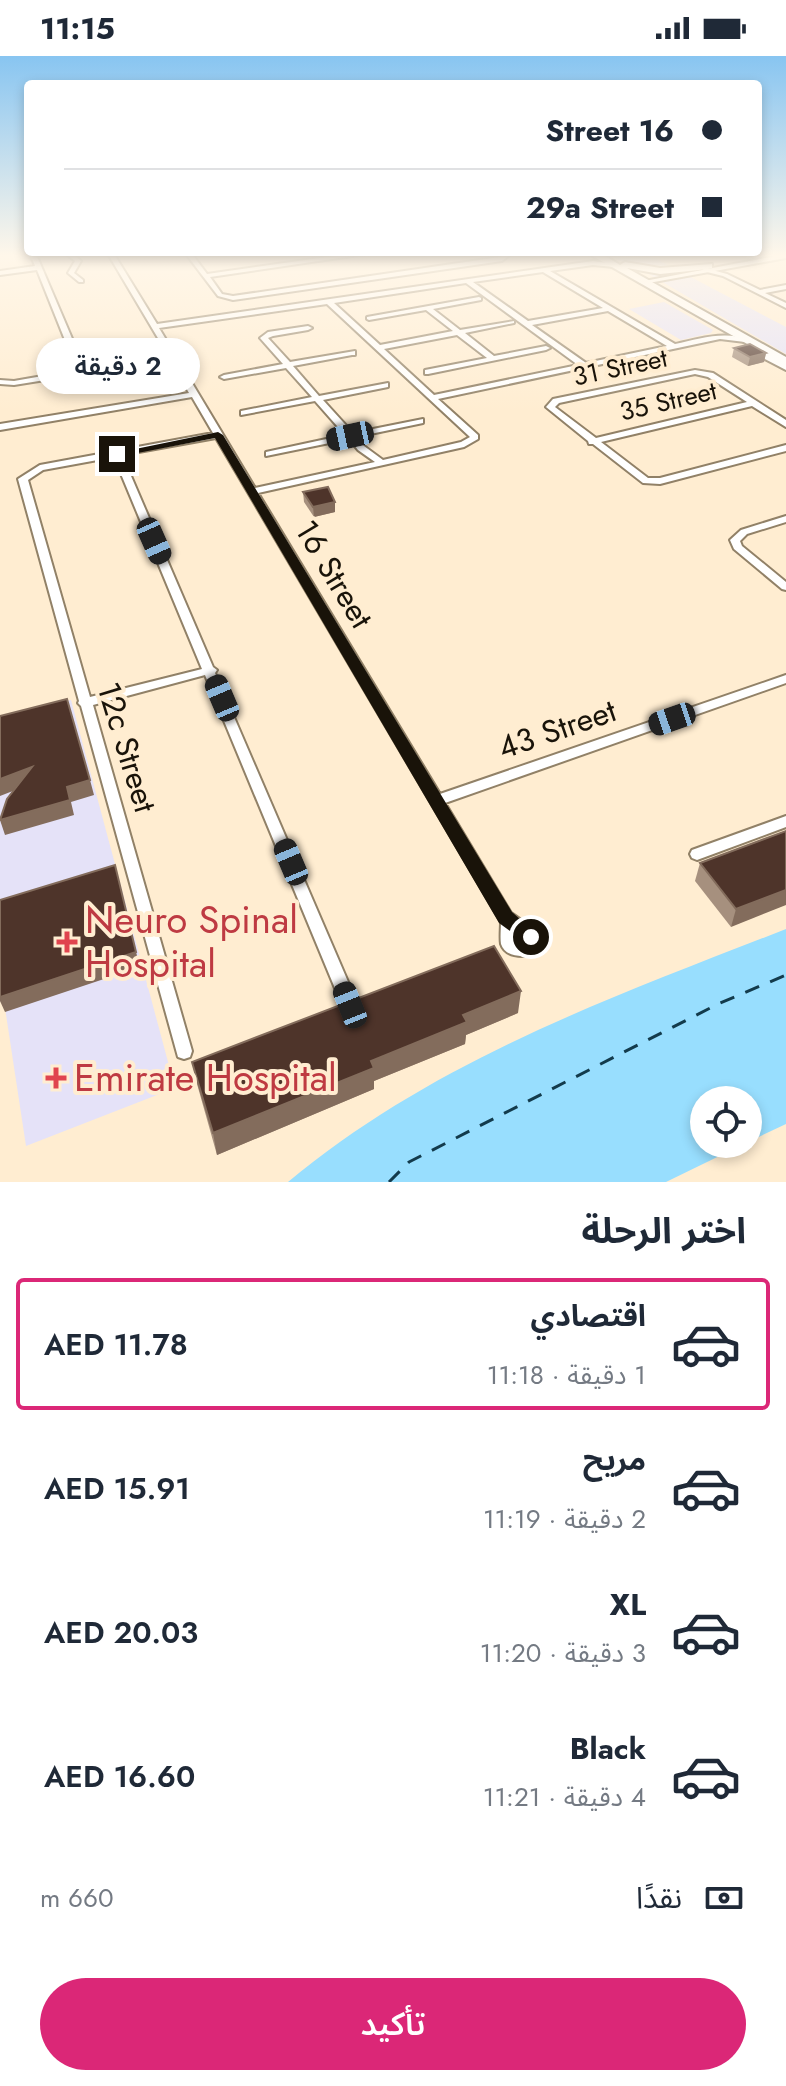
<!DOCTYPE html>
<html lang="ar">
<meta charset="utf-8">
<style>
body{margin:0;font-family:Jost,"Noto Sans Arabic",sans-serif;background:#f6f6f7;color:#1f2937;direction:rtl;height:100vh;display:flex;flex-direction:column;font-size:30px;white-space:nowrap}
*{box-sizing:border-box;margin:0}
p{font-size:26px;color:#747a83}
.icon{flex:none;width:44px;height:44px;fill:none;stroke:currentColor;stroke-width:2;stroke-linecap:round;stroke-linejoin:round}
.map{position:relative;height:1126px;overflow:hidden;direction:ltr}
.panel{display:flex;flex-direction:column;background:#fff;flex:1}
.panel>*{flex:none}
.hud{position:absolute;left:24px;top:24px;width:738px;height:176px;border-radius:8px;box-shadow:0 4px 12px #0003;direction:rtl;display:grid;align-content:center;height:176px;padding:0 40px;background:#fff}
.fabs{position:absolute;left:690px;top:1030px;display:grid;gap:16px}
.fabs a{display:grid;place-items:center;width:72px;height:72px;border-radius:50%;background:#fff;box-shadow:0 4px 12px #0003;font-size:40px}
.end{position:absolute;width:36px;height:36px;margin:-18px;border:10px solid #191309;background:#fff;box-shadow:0 0 0 4px #fff}
.from{border-radius:50%}
.bubble{position:absolute;height:56px;border-radius:28px;background:#fff;box-shadow:0 4px 12px #0003;font-size:26px;font-weight:600;line-height:56px;text-align:center;direction:rtl}
.car{position:absolute;width:24px;height:48px;margin:-24px -12px;border-radius:10px;box-shadow:0 0 6px 2px #0007;background:linear-gradient(#222 24%,#8ab4d8 0 40%,#222 0 76%,#8ab4d8 0 86%,#222 0)}
.hud b{display:flex;align-items:center;gap:28px;height:76px;font-size:30px}
.hud b+b{border-top:2px solid #e0e1e3}
.hud i{width:20px;height:20px;background:#1f2937}
ul{padding:0;list-style:none}
li{display:flex;align-items:center;gap:24px;height:132px;margin:0 16px 12px;padding:0 24px;border:4px solid transparent;border-radius:8px}
li div{flex:1}
li b{display:block;font-size:30px}
li em{font-style:normal;font-weight:600}
li.on{border-color:#db2777}
li>.icon{width:72px;height:72px;stroke-width:1.5}
h2{padding:0 40px;font-size:36px;line-height:96px}
.pay{display:flex;align-items:center;gap:20px;height:88px;padding:0 40px;font-size:30px}
.pay p{margin-inline-start:auto}
.button{display:flex;gap:16px;margin-top:auto;padding:16px 40px}
.button a{flex:1;height:92px;border-radius:48px;background:#db2777;color:#fff;font-size:32px;font-weight:600;line-height:92px;text-align:center}
.status{display:flex;justify-content:space-between;align-items:center;height:56px;padding:0 40px;background:#fff;direction:ltr}
.status svg{height:22px;fill:currentColor}
.map>svg:first-child{display:block}
.commercial{fill:#e5e2f8}
.water{fill:#98defe}
.lines{fill:none;stroke-linecap:round;stroke-linejoin:round}
.ferry{stroke:#133b4c;stroke-width:3;stroke-dasharray:15 12;stroke-linecap:butt}
.minor-casing{stroke:#918167;stroke-width:4}
.tertiary-casing{stroke:#918167;stroke-width:4}
.primary-casing{stroke:#918167;stroke-width:4}
.minor{fill:#fff;fill-rule:evenodd}
.tertiary{fill:#fff;fill-rule:evenodd}
.primary{fill:#fff;fill-rule:evenodd}
.wall{fill:#a6907e}
.shaded-wall{fill:#836c5c}
.building{fill:#4e342a;stroke:#836c5c;stroke-width:2}
.route{fill:#191309}
.health-dot{fill:#e0444e;stroke:#ffedd1;stroke-width:3}
.labels{text-anchor:middle;stroke-width:8;stroke-linejoin:round;paint-order:stroke}
.far-street-label{font-size:26px;fill:#191309;stroke:#ffedd1}
.street-label{font-size:32px;fill:#191309;stroke:#ffedd1}
.near-health-label{font-size:38px;fill:#be3a42;stroke:#ffedd1;text-anchor:start}
</style>
<div class="status"><b>11:15</b><svg viewBox="0 0 49 12"><path d="M0 12V9h3v3zM5 12V6h3v6zM10 12V3h3v9zM15 12V0h3v12zM26 1h20v11H26zM47 4h2v5h-2z"/></svg></div>
<div class="map">
<svg width="786" height="1126" viewBox="0 0 786 1126">
<rect width="100%" height="100%" fill="#ffedd1"/>
<!-- commercial -->
<g class="commercial">
<path d="M 605,198 L 647,198 L 786,271 L 786,298 L 640,213 Z"/>
<path d="M 664,246 L 713,274 L 711,277 L 681,284 L 629,253 Z"/>
<path d="M 71,644 L 175,1032 L 26,1090 L 0,919 L 0,662 Z"/>
</g>
<!-- water -->
<path class="water" d="M 786,873 L 786,1068 L 748,1086 L 748,1044 L 704,1044 L 704,1088 L 744,1088 L 666,1126 L 288,1126 C 435,1004 610,942 786,873 Z"/>
<g class="lines">
<!-- ferry -->
<path class="ferry" d="M 389,1126 L 409,1106 L 718,948 L 786,919"/>
<!-- minor casing -->
<g class="minor-casing">
<g id="minor">
<path d="M 30,198 L 36,198 L 85,313 L 168,299 L 108,198 L 114,198 L 157,268 L 593,205 L 616,208 L 616,210 L 614,211 L 593,209 L 550,215 L 675,288 C 699,283 725,274 749,284 L 745,286 L 720,283 L 438,343 L 478,379 L 478,383 L 464,391 L 258,437 L 440,738 L 786,619 L 786,627 L 445,747 L 511,857 L 531,871 L 540,886 L 532,899 C 522,901 505,901 501,888 C 500,882 501,872 501,866 L 216,382 L 122,399 L 213,611 L 217,614 L 215,617 L 358,949 L 356,954 L 350,956 L 344,954 L 205,619 L 93,649 L 192,995 L 190,1001 L 184,1003 L 178,1001 L 81,650 L 78,647 L 79,645 L 18,423 L 40,409 L 213,377 L 192,341 L 0,374 L 0,368 L 189,337 L 170,304 L 14,329 L 0,328 L 0,324 L 14,325 L 77,314 L 37,214 L 0,219 L 0,215 L 35,210 ZM 543,216 L 603,252 L 528,265 L 473,226 ZM 466,227 L 578,309 L 434,339 L 384,293 L 457,279 L 487,302 L 425,314 L 425,318 L 428,318 L 546,294 L 550,292 L 546,290 L 494,300 L 465,277 L 514,267 L 514,265 L 460,274 L 433,253 L 481,244 L 481,242 L 479,241 L 367,261 L 367,263 L 369,264 L 426,254 L 453,275 L 380,289 L 334,247 ZM 327,248 L 470,381 L 461,386 L 383,404 L 364,390 L 356,381 L 423,367 L 423,363 L 353,377 L 323,344 L 388,331 L 388,327 L 319,340 L 293,310 L 352,299 L 355,299 L 355,295 L 290,306 L 268,282 L 273,280 L 308,274 L 312,272 L 308,270 L 268,276 L 260,282 L 283,308 L 224,319 L 220,321 L 224,323 L 286,312 L 312,341 L 241,355 L 241,359 L 315,345 L 345,379 L 266,396 L 266,400 L 349,383 L 358,394 L 375,406 L 255,432 L 159,272 ZM 608,255 L 667,290 L 586,307 L 532,269 ZM 114,401 L 202,613 L 90,641 L 28,424 L 43,414 ZM 517,877 L 521,881 L 523,887 L 517,885 Z"/>
<path d="M 66,198 L 73,198 L 81,205 L 74,217 L 83,224 L 83,226 L 79,226 L 68,217 L 75,205 Z"/>
<path d="M 186,198 L 192,198 L 207,218 L 348,198 L 366,198 L 210,221 L 222,238 L 233,240 L 500,201 L 504,198 L 511,198 L 502,205 L 233,244 L 218,240 Z"/>
<path d="M 705,212 L 727,218 L 760,234 L 786,229 L 786,233 L 765,237 L 786,247 L 786,252 L 723,220 L 703,215 L 702,214 Z"/>
<path d="M 754,289 L 760,289 L 767,297 L 786,309 L 786,314 L 761,301 L 753,291 Z"/>
<path d="M 695,314 L 713,317 L 786,364 L 786,371 L 752,350 L 601,386 L 648,422 L 660,422 L 786,389 L 786,395 L 660,428 L 643,427 L 593,388 L 589,388 L 588,385 L 546,351 L 553,343 ZM 695,318 L 708,321 L 747,346 L 596,382 L 555,351 L 559,347 Z"/>
<path d="M 786,460 L 786,466 L 747,478 L 740,485 L 742,490 L 786,526 L 786,534 L 782,533 L 734,493 L 730,484 L 741,474 Z"/>
<path d="M 786,760 L 786,771 L 697,804 L 692,802 L 690,798 L 692,794 Z"/>
</g>
</g>
<!-- tertiary casing -->
<g class="tertiary-casing">
<path id="tertiary" d="M 786,198 L 786,202 L 643,228 L 639,226 Z"/>
</g>
<!-- primary casing -->
<g class="primary-casing">
<path id="primary" d="M 589,198 L 602,198 L 620,209 L 625,206 L 660,212 L 712,208 L 712,212 L 708,213 L 660,218 L 627,212 L 786,301 L 786,310 Z"/>
</g>
<!-- minor -->
<use href="#minor" class="minor"/>
<!-- tertiary -->
<use href="#tertiary" class="tertiary"/>
<!-- primary -->
<use href="#primary" class="primary"/>
</g>
<!-- wall -->
<g class="wall">
<path d="M 734,292 L 766,297 L 764,306 L 748,310 L 732,301 Z"/>
<path d="M 303,436 L 335,456 L 314,461 L 304,446 Z"/>
<path d="M 786,775 L 731,871 L 695,825 L 700,807 Z"/>
<path d="M 518,957 L 466,979 L 465,988 L 374,1025 L 374,1033 L 217,1099 L 197,1028 L 192,1006 Z"/>
</g>
<!-- shaded-wall -->
<g class="shaded-wall">
<path d="M 766,297 L 764,306 L 748,310 L 750,301 Z"/>
<path d="M 335,446 L 335,456 L 314,461 L 313,451 Z"/>
<path d="M 32,711 L 36,726 L 0,740 L 0,723 Z"/>
<path d="M 90,724 L 94,739 L 71,746 L 74,759 L 5,779 L 0,764 L 67,731 Z"/>
<path d="M 786,834 L 786,849 L 731,871 L 736,853 Z"/>
<path d="M 136,896 L 140,911 L 5,956 L 0,945 L 0,941 Z"/>
<path d="M 521,935 L 518,957 L 466,979 L 465,988 L 374,1025 L 374,1033 L 217,1099 L 213,1077 L 371,1005 L 463,959 Z"/>
</g>
<!-- building -->
<g class="building">
<path d="M 750,288 L 766,297 L 750,301 L 734,292 Z"/>
<path d="M 328,431 L 335,446 L 313,451 L 303,436 Z"/>
<path d="M 67,643 L 90,724 L 67,731 L 70,744 L 0,764 L 7,743 L 32,711 L 0,723 L 0,660 Z"/>
<path d="M 786,775 L 786,834 L 736,853 L 700,807 Z"/>
<path d="M 115,809 L 136,896 L 0,941 L 0,844 Z"/>
<path d="M 494,890 L 521,935 L 463,959 L 467,966 L 371,1005 L 374,1012 L 213,1077 L 192,1006 Z"/>
</g>
<!-- sky -->
<linearGradient id="sky" x2="0" y2="1"><stop stop-color="#88c5f1"/><stop offset="0.56" stop-color="#fff7ea"/><stop offset="1" stop-color="#fff7ea" stop-opacity="0"/></linearGradient>
<rect width="786" height="356" fill="url(#sky)"/>
<!-- route -->
<path class="route" d="M 218,376 L 223,379 L 512,856 L 540,881 L 537,886 L 525,886 L 499,867 L 215,382 L 117,401 L 111,398 Z"/>
<!-- markers -->
<g class="health-dot">
<path d="M63 874h8v8h8v8h-8v8h-8v-8h-8v-8h8z"/>
<path d="M52 1010h8v8h8v8h-8v8h-8v-8h-8v-8h8z"/>
</g>
<g class="labels">
<!-- far-street labels -->
<g class="far-street-label">
<text transform="translate(620 311) rotate(-12)" y="9">31 Street</text>
<text transform="translate(668 345) rotate(-13)" y="9">35 Street</text>
</g>
<!-- street labels -->
<g class="street-label">
<text transform="translate(334 518) rotate(59)" y="11">16 Street</text>
<text transform="translate(557 673) rotate(-19)" y="11">43 Street</text>
<text transform="translate(127 691) rotate(73)" y="11">12c Street</text>
</g>
<!-- near-health labels -->
<g class="near-health-label">
<text x="85" y="877">Neuro Spinal<tspan x="85" dy="44">Hospital</tspan></text>
<text x="74" y="1035">Emirate Hospital</text>
</g>
</g>
</svg>
<div class="fabs">
<a><svg class="icon" aria-label="locate" viewBox="0 0 24 24"><circle cx="12" cy="12" r="6"/><path d="M12 2v4M12 18v4M2 12h4M18 12h4"/></svg></a>
</div>
<i class="end from" style="left:531px;top:881px"></i>
<i class="end" style="left:117px;top:398px"></i>
<div class="bubble" style="left:36px;top:282px;width:164px">2 دقيقة</div>
<i class="car" style="left:350px;top:380px;rotate:258deg"></i>
<i class="car" style="left:154px;top:485px;rotate:156deg"></i>
<i class="car" style="left:222px;top:642px;rotate:337deg"></i>
<i class="car" style="left:672px;top:663px;rotate:251deg"></i>
<i class="car" style="left:291px;top:806px;rotate:337deg"></i>
<i class="car" style="left:350px;top:949px;rotate:338deg"></i>
<div class="hud">
<b><i class="from"></i>16 Street</b>
<b><i></i>29a Street</b>
</div>
</div>
<section class="panel">
<h2>اختر الرحلة</h2>
<ul>
<li class="on"><svg class="icon" aria-label="car" viewBox="0 0 24 24"><path d="M5 17H2v-5l4-1 3-4h7l3 4 3 1v5h-3M9 17h6M6 11h13"/><circle cx="7" cy="17" r="2"/><circle cx="17" cy="17" r="2"/></svg><div><b>اقتصادي</b><p>1 دقيقة · 11:18</p></div><em>AED 11.78</em></li>
<li><svg class="icon" aria-label="car" viewBox="0 0 24 24"><path d="M5 17H2v-5l4-1 3-4h7l3 4 3 1v5h-3M9 17h6M6 11h13"/><circle cx="7" cy="17" r="2"/><circle cx="17" cy="17" r="2"/></svg><div><b>مريح</b><p>2 دقيقة · 11:19</p></div><em>AED 15.91</em></li>
<li><svg class="icon" aria-label="car" viewBox="0 0 24 24"><path d="M5 17H2v-5l4-1 3-4h7l3 4 3 1v5h-3M9 17h6M6 11h13"/><circle cx="7" cy="17" r="2"/><circle cx="17" cy="17" r="2"/></svg><div><b>XL</b><p>3 دقيقة · 11:20</p></div><em>AED 20.03</em></li>
<li><svg class="icon" aria-label="car" viewBox="0 0 24 24"><path d="M5 17H2v-5l4-1 3-4h7l3 4 3 1v5h-3M9 17h6M6 11h13"/><circle cx="7" cy="17" r="2"/><circle cx="17" cy="17" r="2"/></svg><div><b>Black</b><p>4 دقيقة · 11:21</p></div><em>AED 16.60</em></li>
</ul>
<div class="pay"><svg class="icon" aria-label="cash" viewBox="0 0 24 24"><path d="M3 7h18v10H3z"/><circle cx="12" cy="12" r="2"/></svg>نقدًا<p>660 m</p></div>
<div class="button"><a>تأكيد</a></div>
</section>
